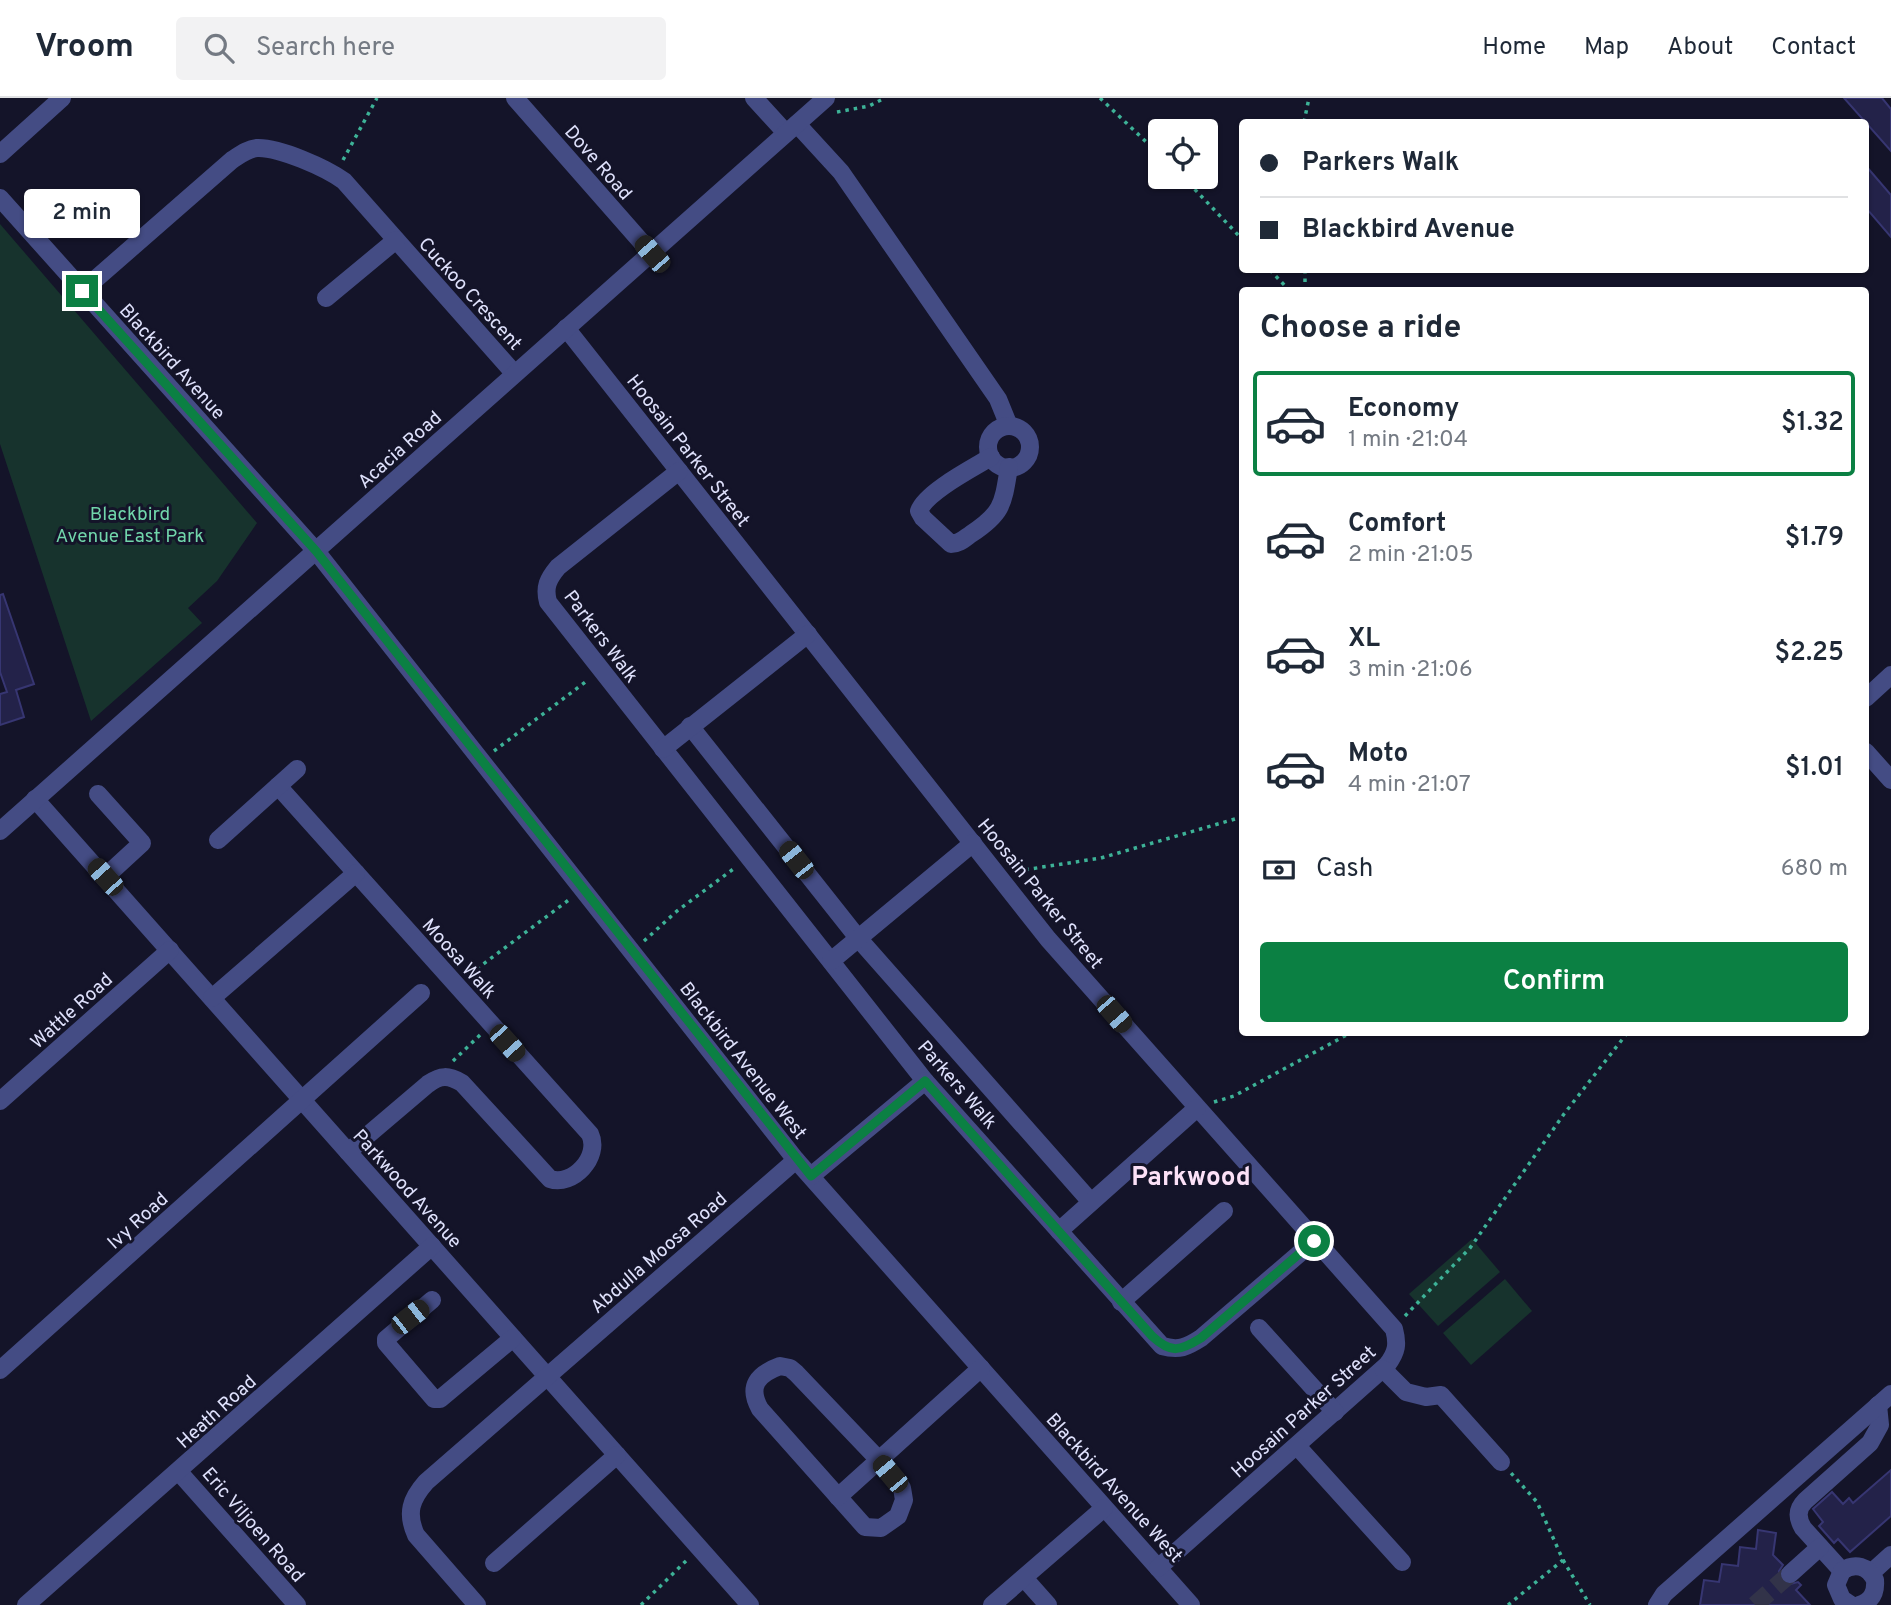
<!DOCTYPE html>
<meta charset="utf-8">
<style>
body{margin:0;font-family:Overpass,sans-serif;background:#f2f2f3;color:#1f2937;height:100vh;display:flex;flex-direction:column;font-size:26px;white-space:nowrap}
*{box-sizing:border-box;margin:0}
p{font-size:23px;color:#747a83}
.icon{flex:none;width:38px;height:38px;fill:none;stroke:currentColor;stroke-width:2;stroke-linecap:round;stroke-linejoin:round}
.map{position:relative;flex:1;overflow:hidden}
.details{position:absolute;left:1239px;top:189px;width:630px;height:749px;display:flex;flex-direction:column;background:#fff;border-radius:7px;box-shadow:0 2px 5px #0004}
.details>*{flex:none}
.guide{position:absolute;left:1239px;top:21px;width:630px;height:154px;border-radius:7px;box-shadow:0 2px 5px #0004;display:grid;align-content:center;height:154px;padding:0 21px;background:#fff}
.controls{position:absolute;left:1148px;top:21px;display:grid;gap:14px}
.controls a{display:grid;place-items:center;width:70px;height:70px;border-radius:7px;background:#fff;box-shadow:0 2px 5px #0004;font-size:35px}
.end{position:absolute;width:32px;height:32px;margin:-16px;border:9px solid #0b8043;background:#fff;box-shadow:0 0 0 4px #fff}
.from{border-radius:50%}
.bubble{position:absolute;height:49px;border-radius:7px;background:#fff;box-shadow:0 2px 5px #0004;font-size:23px;font-weight:600;line-height:49px;text-align:center}
.car{position:absolute;width:21px;height:42px;margin:-21px -10px;border-radius:9px;box-shadow:0 0 5px 2px #0007;background:linear-gradient(#222 24%,#8ab4d8 0 40%,#222 0 76%,#8ab4d8 0 86%,#222 0)}
.guide b{display:flex;align-items:center;gap:24px;height:66px;font-size:26px}
.guide b+b{border-top:2px solid #e0e1e3}
.guide i{width:18px;height:18px;background:#1f2937}
ul{padding:0;list-style:none}
li{display:flex;align-items:center;gap:21px;height:105px;margin:0 14px 10px;padding:0 7px;border:4px solid transparent;border-radius:7px}
li div{flex:1}
li b{display:block;font-size:26px}
li em{font-style:normal;font-weight:600}
li.selected{border-color:#0b8043}
li>.icon{width:63px;height:63px;stroke-width:1.5}
h2{padding:0 21px;font-size:32px;line-height:84px}
.pay{display:flex;align-items:center;gap:18px;height:77px;padding:0 21px;font-size:26px}
.pay p{margin-inline-start:auto}
.button{display:flex;gap:14px;margin-top:auto;padding:14px 21px}
.button a{flex:1;height:80px;border-radius:7px;background:#0b8043;color:#fff;font-size:28px;font-weight:600;line-height:80px;text-align:center}
header{display:flex;align-items:center;gap:42px;box-sizing:border-box;height:98px;padding:0 35px;background:#fff;border-bottom:2px solid #e0e1e3}
header strong{font-size:33px}
nav{display:flex;gap:38px;margin-inline-start:auto;font-size:24px}
.search{width:490px;height:63px;background:#f2f2f3;display:flex;align-items:center;gap:18px;box-sizing:border-box;padding:0 24px;border-radius:7px;color:#747a83;font-size:26px}
.map>svg:first-child{display:block}
.green{fill:#17332d}
.building{fill:#232249;stroke:#373672;stroke-width:2}
.lines{fill:none;stroke-linecap:round;stroke-linejoin:round}
.minor-tunnel{stroke:#323349;stroke-width:18;stroke-dasharray:18 9;stroke-linecap:butt}
.path{stroke:#3db297;stroke-width:3.5;stroke-dasharray:3.5 5;stroke-linecap:butt}
.minor{stroke:#444c84;stroke-width:18}
.route{stroke:#0b8043;stroke-width:9}
.labels{text-anchor:middle;stroke-width:6;stroke-linejoin:round;paint-order:stroke}
.street-label{font-size:19px;fill:#dfe1fc;stroke:#141429}
.park-label{font-size:19px;fill:#71d6ab;stroke:#141429}
.district-label{font-size:26px;font-weight:bold;fill:#fce1f7;stroke:#141429}
</style>
<header>
<strong>Vroom</strong>
<div class="search"><svg class="icon" aria-label="search" viewBox="0 0 24 24"><circle cx="10" cy="10" r="6"/><path d="M15 15l6 6"/></svg>Search here</div>
<nav><a>Home</a><a>Map</a><a>About</a><a>Contact</a></nav>
</header>
<div class="map">
<svg width="1891" height="1507" viewBox="0 0 1891 1507">
<rect width="100%" height="100%" fill="#141429"/>
<!-- green -->
<g class="green">
<path d="M 0,126 L 257,425 L 217,483 L 188,510 L 202,525 L 91,623 L 0,346 Z"/>
<path d="M 1472,1141 L 1500,1174 L 1438,1228 L 1409,1196 Z"/>
<path d="M 1505,1181 L 1532,1213 L 1471,1267 L 1443,1235 Z"/>
</g>
<!-- building -->
<g class="building">
<path d="M 1844,0 L 1882,0 L 1891,11 L 1891,53 Z"/>
<path d="M 1866,68 L 1891,97 L 1891,139 L 1866,110 Z"/>
<path d="M 3,496 L 34,586 L 16,592 L 24,619 L 0,627 L 0,596 L 7,594 L 0,574 L 0,497 Z"/>
<path d="M 1891,1372 L 1891,1418 L 1850,1454 L 1838,1441 L 1834,1445 L 1819,1428 L 1823,1424 L 1813,1411 L 1832,1394 L 1843,1406 L 1849,1400 L 1853,1405 Z"/>
<path d="M 1758,1432 L 1776,1435 L 1773,1457 L 1783,1467 L 1779,1473 L 1779,1479 L 1787,1487 L 1798,1484 L 1801,1487 L 1796,1492 L 1810,1507 L 1700,1507 L 1704,1482 L 1719,1484 L 1722,1466 L 1738,1468 L 1740,1449 L 1756,1451 Z"/>
</g>
<g class="lines">
<!-- minor-tunnel -->
<path class="minor-tunnel" d="M 1755,1507 L 1790,1476"/>
<!-- path -->
<g class="path">
<path d="M 1100,0 L 1160,57"/>
<path d="M 837,14 L 869,8 L 885,0"/>
<path d="M 1304,24 L 1309,0"/>
<path d="M 343,62 L 377,0"/>
<path d="M 1183,79 L 1242,141"/>
<path d="M 1270,172 L 1289,192"/>
<path d="M 1305,172 L 1305,192"/>
<path d="M 494,653 L 588,582"/>
<path d="M 1017,773 L 1101,760 L 1242,719"/>
<path d="M 644,843 L 677,813 L 736,769"/>
<path d="M 470,876 L 570,801"/>
<path d="M 453,963 L 480,937"/>
<path d="M 1214,1004 L 1234,998 L 1352,934"/>
<path d="M 1405,1218 L 1470,1150 L 1564,1016 L 1628,934"/>
<path d="M 1563,1462 L 1590,1507"/>
<path d="M 641,1507 L 689,1460"/>
<path d="M 1508,1507 L 1563,1462 L 1537,1404 L 1511,1375"/>
</g>
<!-- minor -->
<g class="minor">
<path d="M 515,0 L 652,156"/>
<path d="M 754,0 L 786,35"/>
<path d="M 797,26 L 841,74 L 998,301 L 1009,328"/>
<path d="M 0,56 L 62,0"/>
<path d="M 0,100 L 316,453 L 796,1062 L 1191,1507"/>
<path d="M 82,193 L 232,62 C 240,57 247,51 257,50 C 279,49 326,70 344,83 L 514,275"/>
<path d="M 326,200 L 396,142"/>
<path d="M 566,230 L 1048,841 L 1394,1231 C 1398,1246 1397,1254 1387,1267 L 1158,1470"/>
<circle cx="1009" cy="349" r="21"/>
<path d="M 991,359 C 973,370 926,394 919,413 L 923,420 L 951,446 C 959,446 964,441 971,436 C 1003,415 1003,406 1009,369"/>
<path d="M 679,373 L 558,469 C 548,481 544,489 548,504 L 925,983 L 1162,1248 C 1179,1253 1187,1249 1201,1240 L 1314,1143"/>
<path d="M 1866,600 L 1891,577"/>
<path d="M 690,628 L 858,840 L 1091,1104"/>
<path d="M 663,651 L 808,536"/>
<path d="M 1866,654 L 1891,682"/>
<path d="M 278,688 L 590,1036 C 601,1059 572,1089 550,1081 L 462,985 C 448,977 441,977 428,986 L 348,1054"/>
<path d="M 98,696 L 142,745 L 105,779"/>
<path d="M 35,701 L 750,1507"/>
<path d="M 0,733 L 826,0"/>
<path d="M 218,742 L 297,671"/>
<path d="M 831,863 L 973,745"/>
<path d="M 212,900 L 356,775"/>
<path d="M 0,1003 L 170,852"/>
<path d="M 811,1078 L 925,983"/>
<path d="M 1059,1133 L 1197,1010"/>
<path d="M 432,1202 L 386,1241 L 386,1245 L 434,1301 L 440,1301 L 513,1240"/>
<path d="M 1121,1204 L 1224,1113"/>
<path d="M 1259,1230 L 1335,1314"/>
<path d="M 780,1268 L 790,1270 L 796,1275 L 879,1362 L 902,1390 L 904,1402 L 898,1418 L 881,1430 L 865,1429 L 760,1311 C 747,1288 758,1276 780,1268 Z"/>
<path d="M 1383,1271 L 1406,1294 L 1426,1299 L 1441,1297 L 1501,1364"/>
<path d="M 0,1272 L 421,895"/>
<path d="M 1297,1348 L 1402,1464"/>
<path d="M 179,1374 L 297,1507"/>
<path d="M 838,1399 L 981,1270"/>
<path d="M 494,1465 L 617,1357"/>
<path d="M 1842,1473 L 1803,1430 C 1797,1420 1797,1411 1805,1403 L 1870,1345 L 1880,1327 L 1878,1307"/>
<path d="M 1871,1475 L 1891,1457"/>
<path d="M 1790,1476 L 1820,1449"/>
<path d="M 1024,1480 L 1048,1507"/>
<path d="M 26,1507 L 432,1148"/>
<path d="M 477,1507 L 416,1437 C 406,1415 411,1401 426,1384 L 796,1062"/>
<path d="M 992,1507 L 1104,1410"/>
<path d="M 1657,1507 L 1664,1496 L 1891,1296"/>
<path d="M 1851,1507 L 1842,1501 L 1836,1487 L 1842,1473 C 1855,1464 1868,1468 1875,1482 C 1876,1494 1872,1503 1859,1507"/>
</g>
</g>
<g class="lines">
<!-- route -->
<path class="route" d="M 82,193 L 316,453 L 811,1078 L 925,983 L 1152,1238 C 1171,1256 1180,1253 1201,1240 L 1314,1143"/>
</g>
<g class="labels">
<!-- street labels -->
<g class="street-label">
<text transform="translate(599 64) rotate(49)" y="7">Dove Road</text>
<text transform="translate(471 195) rotate(48)" y="7">Cuckoo Crescent</text>
<text transform="translate(173 263) rotate(48)" y="7">Blackbird Avenue</text>
<text transform="translate(399 351) rotate(-42)" y="7">Acacia Road</text>
<text transform="translate(689 352) rotate(52)" y="7">Hoosain Parker Street</text>
<text transform="translate(602 538) rotate(53)" y="7">Parkers Walk</text>
<text transform="translate(1041 795) rotate(51)" y="7">Hoosain Parker Street</text>
<text transform="translate(460 860) rotate(48)" y="7">Moosa Walk</text>
<text transform="translate(71 912) rotate(-42)" y="7">Wattle Road</text>
<text transform="translate(744 962) rotate(52)" y="7">Blackbird Avenue West</text>
<text transform="translate(958 986) rotate(49)" y="7">Parkers Walk</text>
<text transform="translate(408 1090) rotate(48)" y="7">Parkwood Avenue</text>
<text transform="translate(137 1122) rotate(-42)" y="7">Ivy Road</text>
<text transform="translate(658 1154) rotate(-41)" y="7">Abdulla Moosa Road</text>
<text transform="translate(216 1313) rotate(-42)" y="7">Heath Road</text>
<text transform="translate(1303 1313) rotate(-42)" y="7">Hoosain Parker Street</text>
<text transform="translate(1115 1389) rotate(48)" y="7">Blackbird Avenue West</text>
<text transform="translate(254 1426) rotate(49)" y="7">Eric Viljoen Road</text>
</g>
<!-- park labels -->
<g class="park-label">
<text x="130" y="422">Blackbird<tspan x="130" dy="22">Avenue East Park</tspan></text>
</g>
<!-- district labels -->
<g class="district-label">
<text x="1191" y="1087">Parkwood</text>
</g>
</g>
</svg>
<div class="controls">
<a><svg class="icon" aria-label="locate" viewBox="0 0 24 24"><circle cx="12" cy="12" r="6"/><path d="M12 2v4M12 18v4M2 12h4M18 12h4"/></svg></a>
</div>
<i class="end from" style="left:1314px;top:1143px"></i>
<i class="end" style="left:82px;top:193px"></i>
<div class="bubble" style="left:24px;top:91px;width:116px">2 min</div>
<i class="car" style="left:652px;top:156px;rotate:319deg"></i>
<i class="car" style="left:796px;top:762px;rotate:322deg"></i>
<i class="car" style="left:105px;top:779px;rotate:318deg"></i>
<i class="car" style="left:1114px;top:916px;rotate:139deg"></i>
<i class="car" style="left:507px;top:945px;rotate:138deg"></i>
<i class="car" style="left:410px;top:1219px;rotate:52deg"></i>
<i class="car" style="left:890px;top:1376px;rotate:320deg"></i>
<div class="guide">
<b><i class="from"></i>Parkers Walk</b>
<b><i></i>Blackbird Avenue</b>
</div>
<section class="details">
<h2>Choose a ride</h2>
<ul>
<li class="selected"><svg class="icon" aria-label="car" viewBox="0 0 24 24"><path d="M5 17H2v-5l4-1 3-4h7l3 4 3 1v5h-3M9 17h6M6 11h13"/><circle cx="7" cy="17" r="2"/><circle cx="17" cy="17" r="2"/></svg><div><b>Economy</b><p>1 min · 21:04</p></div><em>$1.32</em></li>
<li><svg class="icon" aria-label="car" viewBox="0 0 24 24"><path d="M5 17H2v-5l4-1 3-4h7l3 4 3 1v5h-3M9 17h6M6 11h13"/><circle cx="7" cy="17" r="2"/><circle cx="17" cy="17" r="2"/></svg><div><b>Comfort</b><p>2 min · 21:05</p></div><em>$1.79</em></li>
<li><svg class="icon" aria-label="car" viewBox="0 0 24 24"><path d="M5 17H2v-5l4-1 3-4h7l3 4 3 1v5h-3M9 17h6M6 11h13"/><circle cx="7" cy="17" r="2"/><circle cx="17" cy="17" r="2"/></svg><div><b>XL</b><p>3 min · 21:06</p></div><em>$2.25</em></li>
<li><svg class="icon" aria-label="car" viewBox="0 0 24 24"><path d="M5 17H2v-5l4-1 3-4h7l3 4 3 1v5h-3M9 17h6M6 11h13"/><circle cx="7" cy="17" r="2"/><circle cx="17" cy="17" r="2"/></svg><div><b>Moto</b><p>4 min · 21:07</p></div><em>$1.01</em></li>
</ul>
<div class="pay"><svg class="icon" aria-label="cash" viewBox="0 0 24 24"><path d="M3 7h18v10H3z"/><circle cx="12" cy="12" r="2"/></svg>Cash<p>680 m</p></div>
<div class="button"><a>Confirm</a></div>
</section>
</div>
